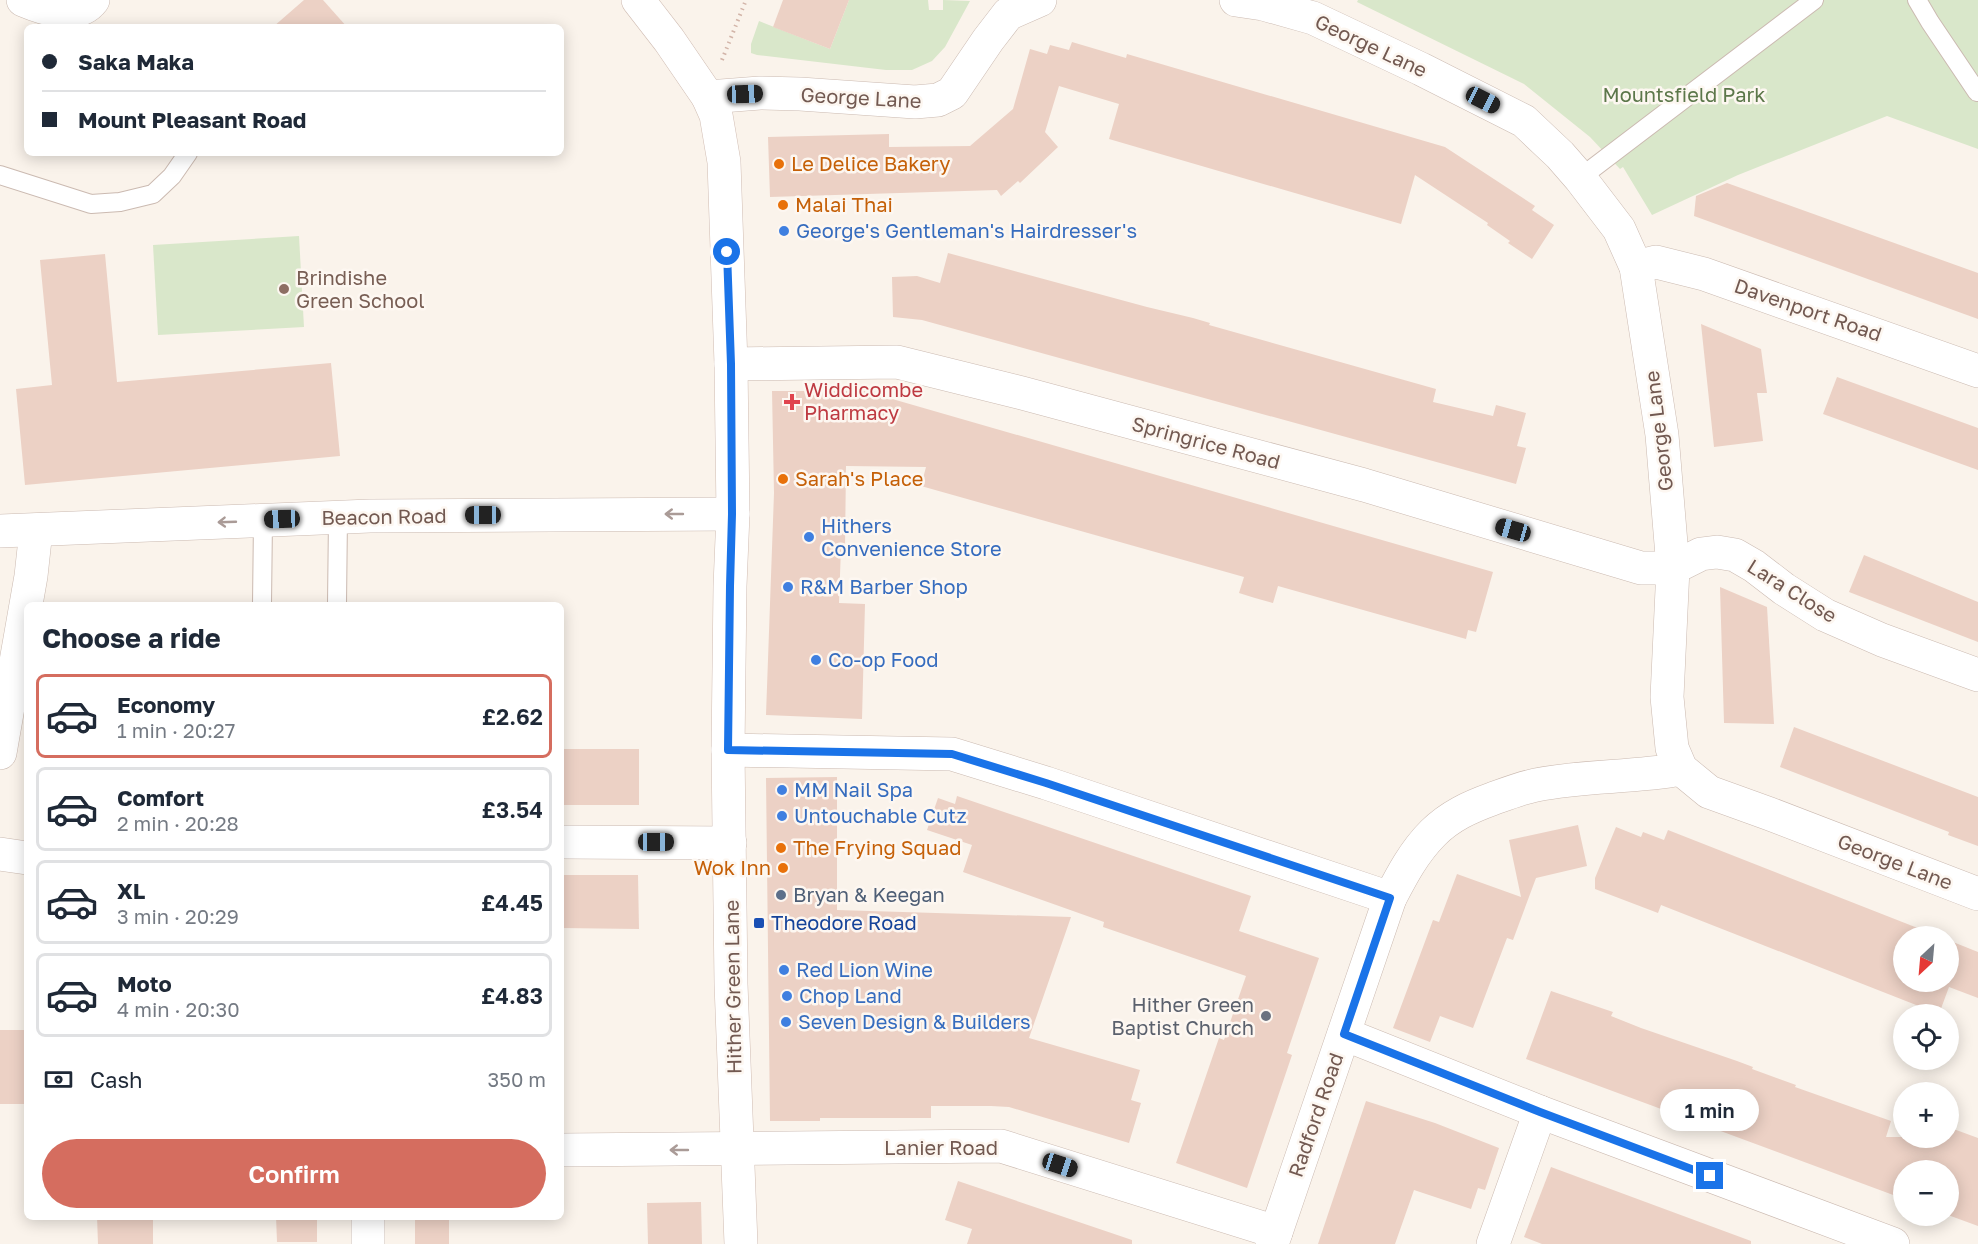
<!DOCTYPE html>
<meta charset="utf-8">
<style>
body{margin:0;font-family:"Golos Text",sans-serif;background:#f2f2f3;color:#1f2937;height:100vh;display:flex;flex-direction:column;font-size:22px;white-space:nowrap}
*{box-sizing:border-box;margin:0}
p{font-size:20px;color:#747a83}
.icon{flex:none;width:33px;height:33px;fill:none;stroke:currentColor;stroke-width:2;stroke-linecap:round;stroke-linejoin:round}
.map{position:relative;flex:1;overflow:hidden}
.sheet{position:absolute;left:24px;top:602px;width:540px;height:618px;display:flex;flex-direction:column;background:#fff;border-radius:9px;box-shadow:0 3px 15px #0003}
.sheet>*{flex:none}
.hud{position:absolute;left:24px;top:24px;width:540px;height:132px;border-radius:9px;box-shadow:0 3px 15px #0003;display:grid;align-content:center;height:132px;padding:0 18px;background:#fff}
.needle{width:39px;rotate:206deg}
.fabs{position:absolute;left:1893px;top:926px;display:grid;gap:12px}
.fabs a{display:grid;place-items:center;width:66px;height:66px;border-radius:50%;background:#fff;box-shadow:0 3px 15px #0003;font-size:30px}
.end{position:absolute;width:27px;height:27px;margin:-14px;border:8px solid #1a73e8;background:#fff;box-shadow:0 0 0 3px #fff}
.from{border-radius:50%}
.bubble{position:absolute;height:42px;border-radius:21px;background:#fff;box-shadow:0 3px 15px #0003;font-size:20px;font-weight:600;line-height:42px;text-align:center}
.car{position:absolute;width:18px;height:36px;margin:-18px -9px;border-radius:8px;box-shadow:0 0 4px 2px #0007;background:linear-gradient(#222 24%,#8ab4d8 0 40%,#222 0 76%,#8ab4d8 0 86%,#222 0)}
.hud b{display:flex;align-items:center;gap:21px;height:57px;font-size:22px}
.hud b+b{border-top:2px solid #e0e1e3}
.hud i{width:15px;height:15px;background:#1f2937}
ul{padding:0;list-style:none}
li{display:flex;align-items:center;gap:18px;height:84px;margin:0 12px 9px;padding:0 6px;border:3px solid #e0e1e3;border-radius:9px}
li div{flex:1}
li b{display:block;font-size:22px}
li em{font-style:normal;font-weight:600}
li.current{border-color:#d56d5f}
li>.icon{width:54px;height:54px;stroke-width:1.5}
h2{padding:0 18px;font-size:27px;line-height:72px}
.pay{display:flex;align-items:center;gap:15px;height:66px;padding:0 18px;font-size:22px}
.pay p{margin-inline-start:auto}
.button{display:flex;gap:12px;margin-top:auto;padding:12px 18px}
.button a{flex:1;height:69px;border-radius:36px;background:#d56d5f;color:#fff;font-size:24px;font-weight:600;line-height:69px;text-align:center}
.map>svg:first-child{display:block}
.green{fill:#d9e7ca}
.building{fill:#ecd1c5}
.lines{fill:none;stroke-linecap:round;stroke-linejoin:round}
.lane-casing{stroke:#cbbab1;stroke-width:20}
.street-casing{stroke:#cbbab1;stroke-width:34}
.secondary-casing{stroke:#d0bcb2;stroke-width:34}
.path{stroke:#d2b4a8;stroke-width:4;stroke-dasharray:1.5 4.5;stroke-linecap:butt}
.lane{stroke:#fff;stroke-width:18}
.street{stroke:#fff;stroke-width:33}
.secondary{stroke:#fff;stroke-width:33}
.oneway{stroke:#aa9b97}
.route{stroke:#1a73e8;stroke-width:8}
.food-dot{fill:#e8710a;stroke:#fdf7f1;stroke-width:2}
.shop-dot{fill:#3f7fe0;stroke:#fdf7f1;stroke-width:2}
.education-dot{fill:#8d6e63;stroke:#fdf7f1;stroke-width:2}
.health-dot{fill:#e0444e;stroke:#fdf7f1;stroke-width:2}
.service-dot{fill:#5c6f8a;stroke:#fdf7f1;stroke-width:2}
.transit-dot{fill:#1a4fb4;stroke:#fdf7f1;stroke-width:2}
.worship-dot{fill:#6b7280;stroke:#fdf7f1;stroke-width:2}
.labels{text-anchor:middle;stroke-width:5;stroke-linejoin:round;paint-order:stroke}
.street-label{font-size:20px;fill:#725951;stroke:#fdf7f1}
.park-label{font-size:20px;fill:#5c774a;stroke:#fdf7f1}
.food-label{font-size:20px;fill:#c56008;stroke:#fdf7f1;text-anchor:start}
.shop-label{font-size:20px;fill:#366cbe;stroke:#fdf7f1;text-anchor:start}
.education-label{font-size:20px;fill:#785e54;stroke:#fdf7f1;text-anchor:start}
.health-label{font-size:20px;fill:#be3a42;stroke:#fdf7f1;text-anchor:start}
.service-label{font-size:20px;fill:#4e5e75;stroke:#fdf7f1;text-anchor:start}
.transit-label{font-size:20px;fill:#164399;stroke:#fdf7f1;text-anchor:start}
.worship-label{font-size:20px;fill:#5b616d;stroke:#fdf7f1;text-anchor:end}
</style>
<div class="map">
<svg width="1978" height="1244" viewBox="0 0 1978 1244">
<rect width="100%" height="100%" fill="#faf3eb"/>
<!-- green -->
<g class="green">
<path d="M 849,0 L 928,0 L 929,10 L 943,10 L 943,0 L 970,1 L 945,47 L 932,61 L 912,70 L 886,70 L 757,55 L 751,53 L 751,44 L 759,21 L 830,49 Z"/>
<path d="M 1358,0 L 1978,0 L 1978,149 L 1887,116 L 1738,175 L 1652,215 L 1623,167 L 1620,169 L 1590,137 L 1524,84 L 1357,2 Z"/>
<path d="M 299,236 L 304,327 L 158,335 L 153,245 Z"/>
</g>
<!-- building -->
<g class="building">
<path d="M 304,0 L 323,0 L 347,27 L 273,27 Z"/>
<path d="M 783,0 L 849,0 L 830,49 L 773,27 Z"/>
<path d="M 1072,42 L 1126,58 L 1127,54 L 1445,147 L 1535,206 L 1532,210 L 1554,225 L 1532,259 L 1508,243 L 1510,241 L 1487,225 L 1488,223 L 1415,175 L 1401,224 L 1109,139 L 1119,104 L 1059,86 L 1045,132 L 1058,147 L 1020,183 L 1018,181 L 1001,196 L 997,190 L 770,197 L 768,137 L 889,134 L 889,147 L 970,146 L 1013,109 L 1030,49 L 1047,54 L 1050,45 L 1069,50 Z"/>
<path d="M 1727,183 L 1978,273 L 1978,319 L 1694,216 L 1696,196 Z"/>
<path d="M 948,253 L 1147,307 L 1193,318 L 1210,323 L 1209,325 L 1436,389 L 1433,402 L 1493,416 L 1496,405 L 1526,413 L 1517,446 L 1526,448 L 1516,484 L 922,320 L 893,317 L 892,277 L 917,276 L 940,283 Z"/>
<path d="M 105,254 L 117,382 L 331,363 L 340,456 L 25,485 L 16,389 L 52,385 L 40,260 Z"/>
<path d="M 1701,324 L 1761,349 L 1767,393 L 1757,393 L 1763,441 L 1714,447 Z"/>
<path d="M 1837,377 L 1978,428 L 1978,470 L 1823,414 Z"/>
<path d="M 772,391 L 875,391 L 875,394 L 1493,572 L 1476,632 L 1468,630 L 1466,639 L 1278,586 L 1273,603 L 1255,598 L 1239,593 L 1244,577 L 921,486 L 926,467 L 846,466 L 845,547 L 841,547 L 839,603 L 865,604 L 862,719 L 766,715 L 774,493 Z"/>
<path d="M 1864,555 L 1978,602 L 1978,642 L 1849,592 Z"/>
<path d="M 1720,587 L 1767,607 L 1774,724 L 1724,723 Z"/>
<path d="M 1794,727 L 1978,797 L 1978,846 L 1948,835 L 1949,832 L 1780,767 Z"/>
<rect x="561" y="749" width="78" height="56"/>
<path d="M 837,777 L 837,910 L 1071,917 L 1029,1038 L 1140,1070 L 1131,1100 L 1141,1103 L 1129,1143 L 1009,1107 L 991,1106 L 931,1106 L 931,1118 L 820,1118 L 820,1121 L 770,1121 L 766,778 Z"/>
<path d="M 957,796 L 1251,896 L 1239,931 L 1319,958 L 1287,1053 L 1292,1055 L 1247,1188 L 1176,1163 L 1219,1038 L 1224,1040 L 1246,976 L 1103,927 L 1104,922 L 963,872 L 972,845 L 927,830 L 938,798 L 955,804 Z"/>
<path d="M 1578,825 L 1587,866 L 1536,878 L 1513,940 L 1507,938 L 1473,1028 L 1440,1016 L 1430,1042 L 1393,1028 L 1433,920 L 1439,922 L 1457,874 L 1521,897 L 1509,840 Z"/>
<path d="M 1616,827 L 1641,837 L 1643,832 L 1664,840 L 1668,830 L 1938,936 L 1904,936 L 1904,981 L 1948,981 L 1948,940 L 1978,952 L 1978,998 L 1949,987 L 1939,1014 L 1661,905 L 1658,913 L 1595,889 L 1595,878 Z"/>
<path d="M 561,875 L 638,875 L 639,929 L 561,928 Z"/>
<path d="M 1551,991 L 1613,1012 L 1611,1016 L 1641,1028 L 1737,1061 L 1753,1067 L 1752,1069 L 1796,1085 L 1795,1087 L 1891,1121 L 1886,1137 L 1948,1137 L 1948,1127 L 1978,1138 L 1978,1226 L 1948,1215 L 1948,1170 L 1904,1170 L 1904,1199 L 1526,1059 Z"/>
<rect x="0" y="1030" width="27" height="74"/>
<path d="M 1366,1101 L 1435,1123 L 1499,1148 L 1485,1190 L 1478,1188 L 1471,1209 L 1414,1190 L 1395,1244 L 1318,1244 Z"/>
<path d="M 1551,1167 L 1751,1241 L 1751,1244 L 1542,1244 L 1524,1237 Z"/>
<path d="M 958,1181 L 1132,1240 L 1132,1244 L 967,1244 L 972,1229 L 945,1220 Z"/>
<path d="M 701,1202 L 702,1244 L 648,1244 L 647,1203 Z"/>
<path d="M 97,1216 L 153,1216 L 153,1244 L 98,1244 Z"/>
<path d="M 276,1216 L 317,1216 L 317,1242 L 277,1242 Z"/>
<rect x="415" y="1216" width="34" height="28"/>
</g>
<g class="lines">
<!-- lane casing -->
<g class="lane-casing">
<g id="lane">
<path d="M 1917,0 L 1930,22 L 1977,92"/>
<path d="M 0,175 L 91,204 L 120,202 L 153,194 L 172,176 L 188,153"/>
<path d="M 1580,178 L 1814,0"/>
<path d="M 262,604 L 263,520"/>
<path d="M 337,604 L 338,517"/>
</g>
</g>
<!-- street casing -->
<g class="street-casing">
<g id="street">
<path d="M 23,0 C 42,8 77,21 93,0"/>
<path d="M 1236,0 L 1263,4 L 1313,18 L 1421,69 L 1524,121 L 1560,155 L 1580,178 L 1619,229 L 1636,267 L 1662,435 L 1673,568 L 1667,697 L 1672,748 L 1681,769 L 1709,792 L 1770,814 L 1978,894"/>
<path d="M 708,97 L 760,93 L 800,94 L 915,102 L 938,100 L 952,93 L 988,40 L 1008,14 L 1040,0"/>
<path d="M 1636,267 L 1656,262 L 1704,274 L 1978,371"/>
<path d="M 731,364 L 897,362 L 1022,393 L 1364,485 L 1641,568 L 1673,568 L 1701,554 L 1717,552 L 1735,555 L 1754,566 L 1784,589 L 1825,615 L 1882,640 L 1978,675"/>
<path d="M 0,531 L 370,516 L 733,514"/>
<path d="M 728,750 L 952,754 L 1046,783 L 1390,898"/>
<path d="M 0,753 L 31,576 L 36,530"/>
<path d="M 561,842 L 730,843"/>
<path d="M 0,854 L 27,858"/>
<path d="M 1344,1034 L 1540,1112 L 1893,1244"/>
<path d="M 561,1150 L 1001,1146 L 1276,1232"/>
<path d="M 368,1244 L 368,1216"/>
<path d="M 1272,1244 L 1390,898 C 1402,875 1414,852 1433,833 C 1450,816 1470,807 1492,799 C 1506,794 1521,788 1536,785 C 1584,775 1633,778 1681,769"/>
<path d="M 1493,1244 L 1540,1112"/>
</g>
</g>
<!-- secondary casing -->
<g class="secondary-casing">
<path id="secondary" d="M 638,0 L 669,40 L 708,97 L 716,115 L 724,162 L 731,364 L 733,514 L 730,586 L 728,750 L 731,984 L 741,1244"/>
</g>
<!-- path -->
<path class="path" d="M 722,60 L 746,0"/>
<!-- lane -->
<use href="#lane" class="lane"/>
<!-- street -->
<use href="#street" class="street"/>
<!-- secondary -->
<use href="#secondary" class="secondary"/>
</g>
<!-- one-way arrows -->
<defs><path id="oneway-shaft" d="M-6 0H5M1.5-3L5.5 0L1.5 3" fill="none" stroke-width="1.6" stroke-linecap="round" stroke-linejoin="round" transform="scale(1.5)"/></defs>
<g class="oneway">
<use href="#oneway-shaft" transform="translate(674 514) rotate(180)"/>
<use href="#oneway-shaft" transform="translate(227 522) rotate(178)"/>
<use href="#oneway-shaft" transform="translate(679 1150) rotate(180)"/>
</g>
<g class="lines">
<!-- route -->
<path class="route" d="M 727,252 L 731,364 L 732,514 L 730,586 L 728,750 L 952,754 L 1046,783 L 1390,898 L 1344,1034 L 1540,1112 L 1710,1176"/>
</g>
<!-- markers -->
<g class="food-dot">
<circle cx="779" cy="164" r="6"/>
<circle cx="783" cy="205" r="6"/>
<circle cx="783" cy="479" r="6"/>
<circle cx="781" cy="848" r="6"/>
<circle cx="783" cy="868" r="6"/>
</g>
<g class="shop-dot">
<circle cx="784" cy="231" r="6"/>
<circle cx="809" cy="537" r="6"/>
<circle cx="788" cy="587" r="6"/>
<circle cx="816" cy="660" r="6"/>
<circle cx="782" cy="790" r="6"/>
<circle cx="782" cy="816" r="6"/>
<circle cx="784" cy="970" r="6"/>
<circle cx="787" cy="996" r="6"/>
<circle cx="786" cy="1022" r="6"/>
</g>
<circle class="education-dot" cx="284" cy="289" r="6"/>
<path class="health-dot" d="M789 393h6v6h6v6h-6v6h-6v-6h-6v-6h6z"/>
<circle class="service-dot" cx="781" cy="895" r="6"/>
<rect class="transit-dot" x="753" y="917" width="12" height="12" rx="3"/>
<circle class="worship-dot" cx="1266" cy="1016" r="6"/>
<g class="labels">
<!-- street labels -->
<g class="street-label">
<text transform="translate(1371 46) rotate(25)" y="7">George Lane</text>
<text transform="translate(861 98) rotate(3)" y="7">George Lane</text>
<text transform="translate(1808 310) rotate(19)" y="7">Davenport Road</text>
<text transform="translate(1659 431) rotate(-97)" y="7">George Lane</text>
<text transform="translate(1206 443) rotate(15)" y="7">Springrice Road</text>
<text transform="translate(384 517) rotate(-1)" y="7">Beacon Road</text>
<text transform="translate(1792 591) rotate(32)" y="7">Lara Close</text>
<text transform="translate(1895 862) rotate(21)" y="7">George Lane</text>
<text transform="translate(733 987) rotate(-91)" y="7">Hither Green Lane</text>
<text transform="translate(1316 1115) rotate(-71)" y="7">Radford Road</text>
<text x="941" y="1155">Lanier Road</text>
</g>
<!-- park labels -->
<g class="park-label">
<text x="1684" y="102">Mountsfield Park</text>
</g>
<!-- food labels -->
<g class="food-label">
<text x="791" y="171">Le Delice Bakery</text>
<text x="795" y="212">Malai Thai</text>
<text x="795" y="486">Sarah's Place</text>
<text x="793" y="855">The Frying Squad</text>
<text x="771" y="875" text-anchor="end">Wok Inn</text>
</g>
<!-- shop labels -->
<g class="shop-label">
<text x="796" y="238">George's Gentleman's Hairdresser's</text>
<text x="821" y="533">Hithers<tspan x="821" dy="23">Convenience Store</tspan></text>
<text x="800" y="594">R&amp;M Barber Shop</text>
<text x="828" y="667">Co-op Food</text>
<text x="794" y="797">MM Nail Spa</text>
<text x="794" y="823">Untouchable Cutz</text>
<text x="796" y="977">Red Lion Wine</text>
<text x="799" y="1003">Chop Land</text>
<text x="798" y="1029">Seven Design &amp; Builders</text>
</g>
<!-- education labels -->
<g class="education-label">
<text x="296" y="285">Brindishe<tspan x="296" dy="23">Green School</tspan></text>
</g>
<!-- health labels -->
<g class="health-label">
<text x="804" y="397">Widdicombe<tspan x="804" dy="23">Pharmacy</tspan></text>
</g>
<!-- service labels -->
<g class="service-label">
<text x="793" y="902">Bryan &amp; Keegan</text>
</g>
<!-- transit labels -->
<g class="transit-label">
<text x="771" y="930">Theodore Road</text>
</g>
<!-- worship labels -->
<g class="worship-label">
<text x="1254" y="1012">Hither Green<tspan x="1254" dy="23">Baptist Church</tspan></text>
</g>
</g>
</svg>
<div class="fabs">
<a><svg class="needle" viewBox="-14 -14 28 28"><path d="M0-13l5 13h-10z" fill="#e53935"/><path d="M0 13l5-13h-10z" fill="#747a83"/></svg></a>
<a><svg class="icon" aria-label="locate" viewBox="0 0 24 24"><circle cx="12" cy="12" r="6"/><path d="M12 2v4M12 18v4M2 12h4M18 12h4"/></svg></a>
<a>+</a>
<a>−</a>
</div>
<i class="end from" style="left:727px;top:252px"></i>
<i class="end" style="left:1710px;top:1176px"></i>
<div class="bubble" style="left:1660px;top:1089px;width:99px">1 min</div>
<i class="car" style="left:745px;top:94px;rotate:88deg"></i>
<i class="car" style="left:1483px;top:100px;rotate:117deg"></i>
<i class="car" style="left:483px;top:515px;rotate:270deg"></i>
<i class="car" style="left:282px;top:519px;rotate:268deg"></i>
<i class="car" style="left:1513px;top:530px;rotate:286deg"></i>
<i class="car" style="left:656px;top:842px;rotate:90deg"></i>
<i class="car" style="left:1060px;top:1165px;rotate:108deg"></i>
<div class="hud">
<b><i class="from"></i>Saka Maka</b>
<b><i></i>Mount Pleasant Road</b>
</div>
<section class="sheet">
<h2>Choose a ride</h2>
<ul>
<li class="current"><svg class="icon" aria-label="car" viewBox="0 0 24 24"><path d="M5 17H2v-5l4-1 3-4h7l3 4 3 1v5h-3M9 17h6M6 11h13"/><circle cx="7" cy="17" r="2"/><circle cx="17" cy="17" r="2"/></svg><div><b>Economy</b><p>1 min · 20:27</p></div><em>£2.62</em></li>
<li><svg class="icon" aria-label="car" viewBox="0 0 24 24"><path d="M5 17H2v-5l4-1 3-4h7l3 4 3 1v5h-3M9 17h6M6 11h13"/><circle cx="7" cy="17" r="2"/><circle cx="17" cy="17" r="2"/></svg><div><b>Comfort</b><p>2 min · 20:28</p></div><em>£3.54</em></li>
<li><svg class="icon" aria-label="car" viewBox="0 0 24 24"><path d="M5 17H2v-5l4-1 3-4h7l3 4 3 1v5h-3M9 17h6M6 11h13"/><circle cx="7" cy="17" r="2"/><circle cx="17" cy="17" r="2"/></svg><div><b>XL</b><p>3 min · 20:29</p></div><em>£4.45</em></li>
<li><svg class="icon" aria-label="car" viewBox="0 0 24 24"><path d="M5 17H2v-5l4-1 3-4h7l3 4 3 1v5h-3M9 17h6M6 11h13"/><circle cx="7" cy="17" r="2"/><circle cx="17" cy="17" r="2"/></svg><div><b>Moto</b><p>4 min · 20:30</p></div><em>£4.83</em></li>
</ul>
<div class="pay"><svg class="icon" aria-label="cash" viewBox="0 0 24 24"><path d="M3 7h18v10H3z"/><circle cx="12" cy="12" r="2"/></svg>Cash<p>350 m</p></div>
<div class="button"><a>Confirm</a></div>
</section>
</div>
